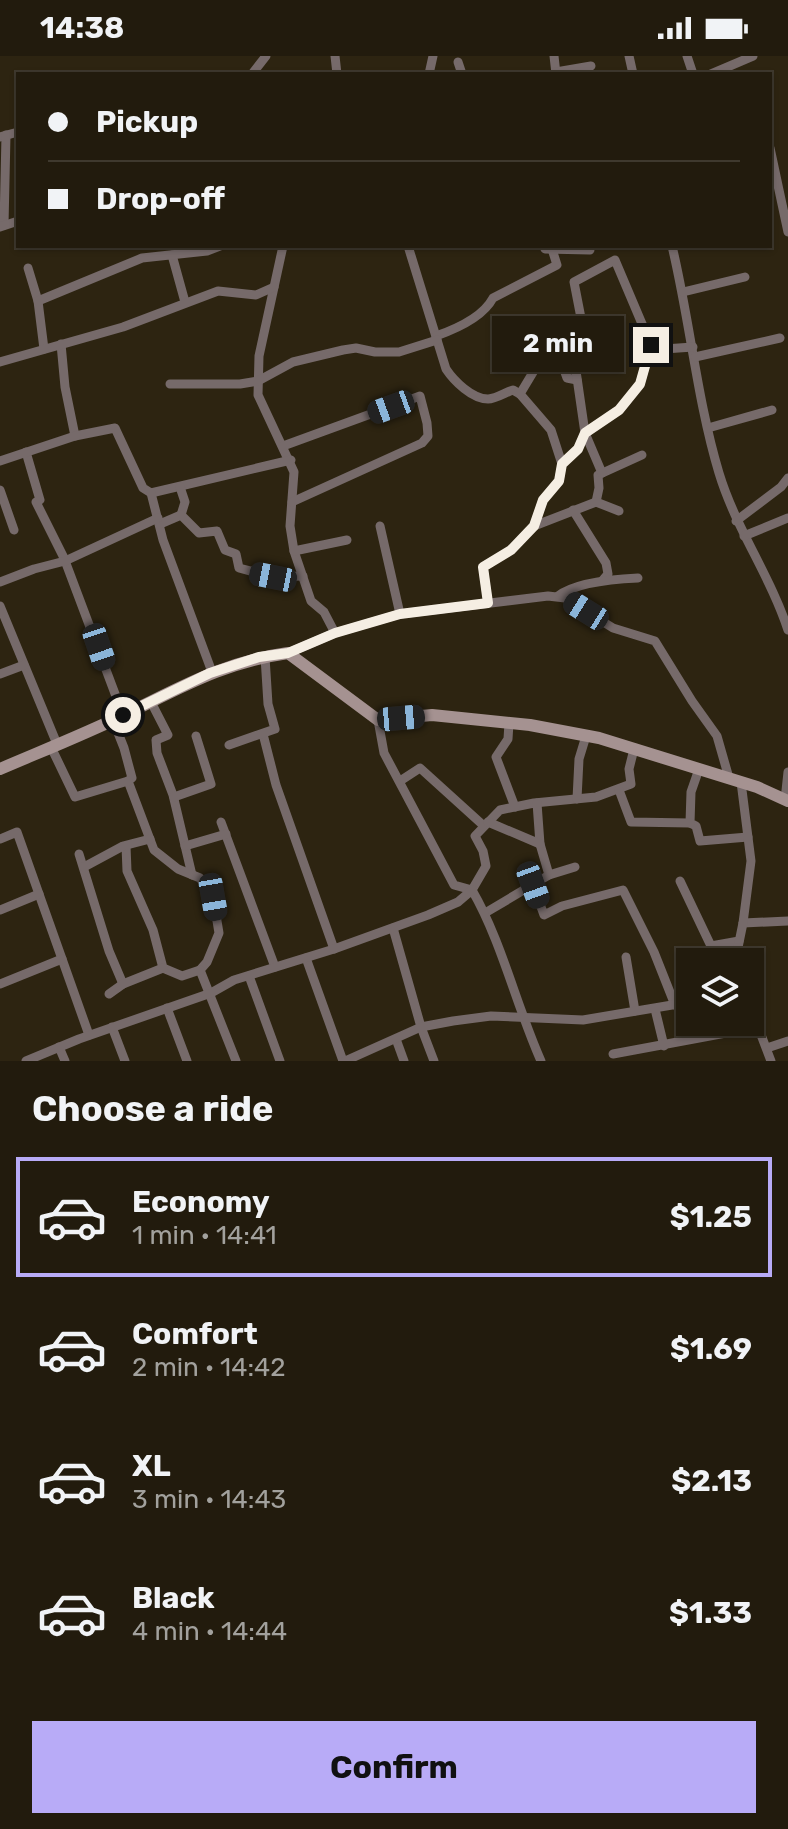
<!DOCTYPE html>
<meta charset="utf-8">
<style>
body{margin:0;font-family:Rubik,sans-serif;background:#2a2416;color:#f1f3f6;height:100vh;display:flex;flex-direction:column;font-size:30px;white-space:nowrap}
*{box-sizing:border-box;margin:0}
p{font-size:26px;color:#a2a19d}
.icon{flex:none;width:44px;height:44px;fill:none;stroke:currentColor;stroke-width:2;stroke-linecap:round;stroke-linejoin:round}
.map{position:relative;height:1005px;overflow:hidden}
.sheet{display:flex;flex-direction:column;background:#221b0d;flex:1}
.sheet>*{flex:none}
.guide{position:absolute;left:16px;top:16px;width:756px;height:176px;border-radius:0px;box-shadow:0 2px 6px #0004,0 0 0 2px #3f392e;display:grid;align-content:center;height:176px;padding:0 32px;background:#221b0d}
.controls{position:absolute;left:676px;top:892px;display:grid;gap:16px}
.controls a{display:grid;place-items:center;width:88px;height:88px;border-radius:0px;background:#221b0d;box-shadow:0 2px 6px #0004,0 0 0 2px #3f392e;font-size:40px}
.end{position:absolute;width:36px;height:36px;margin:-18px;border:10px solid #f5eee3;background:#111;box-shadow:0 0 0 4px #111}
.from{border-radius:50%}
.bubble{position:absolute;height:56px;border-radius:0px;background:#221b0d;box-shadow:0 2px 6px #0004,0 0 0 2px #3f392e;font-size:26px;font-weight:700;line-height:56px;text-align:center}
.car{position:absolute;width:24px;height:48px;margin:-24px -12px;border-radius:10px;box-shadow:0 0 6px 2px #0007;background:linear-gradient(#222 24%,#8ab4d8 0 40%,#222 0 76%,#8ab4d8 0 86%,#222 0)}
.guide b{display:flex;align-items:center;gap:28px;height:76px;font-size:30px}
.guide b+b{border-top:2px solid #3f392e}
.guide i{width:20px;height:20px;background:#f1f3f6}
ul{padding:0;list-style:none}
li{display:flex;align-items:center;gap:24px;height:120px;margin:0 16px 12px;padding:0 16px;border:4px solid transparent;border-radius:0px}
li div{flex:1}
li b{display:block;font-size:30px}
li em{font-style:normal;font-weight:700}
li.active{border-color:#b8abf7}
li>.icon{width:72px;height:72px;stroke-width:1.5}
h2{padding:0 32px;font-size:36px;line-height:96px}
.primary-button{display:flex;gap:16px;margin-top:auto;padding:16px 32px}
.primary-button a{flex:1;height:92px;border-radius:0px;background:#b8abf7;color:#111;font-size:32px;font-weight:700;line-height:92px;text-align:center}
.status{display:flex;justify-content:space-between;align-items:center;height:56px;padding:0 40px;background:#221b0d;direction:ltr}
.status svg{height:22px;fill:currentColor}
.map>svg:first-child{display:block}
.lines{fill:none;stroke-linecap:round;stroke-linejoin:round}
.minor{stroke:#766a6a;stroke-width:9}
.secondary{stroke:#a59291;stroke-width:12}
.route{stroke:#f5eee3;stroke-width:10}
</style>
<div class="status"><b>14:38</b><svg viewBox="0 0 49 12"><path d="M0 12V9h3v3zM5 12V6h3v6zM10 12V3h3v9zM15 12V0h3v12zM26 1h20v11H26zM47 4h2v5h-2z"/></svg></div>
<div class="map">
<svg width="788" height="1005" viewBox="0 0 788 1005">
<rect width="100%" height="100%" fill="#2d2411"/>
<g class="lines">
<!-- minor -->
<g class="minor">
<path d="M 335,0 L 337,18"/>
<path d="M 554,0 L 556,18"/>
<path d="M 629,0 L 633,18"/>
<path d="M 687,0 L 693,18"/>
<path d="M 458,6 L 462,18"/>
<path d="M 556,16 L 591,10"/>
<path d="M 252,18 L 266,0"/>
<path d="M 429,18 L 433,0"/>
<path d="M 711,18 L 753,0"/>
<path d="M 0,81 L 18,76"/>
<path d="M 770,92 L 788,176"/>
<path d="M 4,169 L 6,79"/>
<path d="M 0,171 L 18,165"/>
<path d="M 283,190 L 259,300 L 258,339 L 294,416 L 290,470 L 294,495 L 311,545 L 324,556 L 335,577"/>
<path d="M 408,190 L 446,313 C 454,325 472,343 488,343 C 496,343 506,336 513,334 L 520,338"/>
<path d="M 672,190 C 690,265 697,344 719,417 C 736,473 770,519 788,574"/>
<path d="M 545,193 L 590,194"/>
<path d="M 172,199 L 185,246"/>
<path d="M 28,212 L 38,245 L 44,293"/>
<path d="M 683,236 L 745,221"/>
<path d="M 38,245 L 142,202 L 207,195 L 220,190"/>
<path d="M 436,280 C 456,273 483,261 493,242 L 557,209 L 552,193"/>
<path d="M 61,288 L 65,331 L 75,380"/>
<path d="M 650,294 L 693,291"/>
<path d="M 695,301 L 780,282"/>
<path d="M 0,306 L 123,271 L 218,235 L 256,239 L 274,231"/>
<path d="M 170,328 L 240,328 L 258,325 L 293,306 L 343,294 L 356,292 L 375,296 L 399,296 L 437,284"/>
<path d="M 708,372 L 772,354"/>
<path d="M 283,390 L 420,340 L 427,367 L 428,380 L 422,387 L 292,446"/>
<path d="M 26,396 L 40,444 L 36,446 L 64,502 L 123,659"/>
<path d="M 0,405 L 75,380 L 115,372 L 143,432 L 151,437 L 291,404"/>
<path d="M 562,408 L 551,374 L 520,338 L 535,313 L 530,292 L 531,276 L 550,275 L 567,322 L 577,324"/>
<path d="M 180,431 L 185,446 L 181,459"/>
<path d="M 0,434 L 14,474"/>
<path d="M 151,437 L 163,484 L 212,616"/>
<path d="M 596,446 L 599,432 L 598,419 L 642,399"/>
<path d="M 573,454 L 606,507 L 608,518 L 603,524"/>
<path d="M 736,465 L 781,431 L 788,422"/>
<path d="M 160,468 L 181,459 L 199,477 L 217,475 L 225,494 L 236,498 L 239,512 L 273,521 L 303,520"/>
<path d="M 380,470 L 400,558"/>
<path d="M 534,470 L 596,446 L 619,455"/>
<path d="M 744,480 L 788,462"/>
<path d="M 294,495 L 347,484"/>
<path d="M 0,526 L 34,513 L 65,505 L 158,462"/>
<path d="M 558,540 C 576,526 616,523 638,522"/>
<path d="M 488,547 L 483,511 L 511,494 L 534,470 L 543,444 L 559,425 L 562,408 L 578,393 L 585,377 L 619,354 L 640,328 L 651,289 L 615,204 L 574,226 L 581,262 L 571,273 L 576,296 L 571,298 L 576,315 L 585,377 L 602,417"/>
<path d="M 0,550 L 57,688"/>
<path d="M 288,597 L 335,577 L 400,558 L 548,540 L 565,542 L 613,572 L 655,585 L 692,645 L 717,680 L 729,722"/>
<path d="M 0,618 L 24,609"/>
<path d="M 151,646 L 168,679 L 156,684 L 157,697 L 173,739 L 192,819"/>
<path d="M 113,664 L 124,692 L 132,722 L 128,725 L 154,794 L 178,813 L 200,822 L 213,841 L 219,877 L 207,906 L 200,914 L 236,1005"/>
<path d="M 378,664 L 384,697 L 454,829 L 472,834 L 486,810 L 483,795 L 475,780 L 500,754 L 534,747 L 596,741 L 631,728 L 629,713 L 634,693"/>
<path d="M 509,667 L 508,683 L 496,701 L 515,751"/>
<path d="M 263,678 L 276,729 L 334,893"/>
<path d="M 229,689 L 275,673 L 268,648 L 265,601"/>
<path d="M 51,691 L 75,741 L 128,725"/>
<path d="M 699,713 L 691,736 L 690,767 L 696,770 L 700,785 L 748,781"/>
<path d="M 400,725 L 420,712 L 484,770"/>
<path d="M 619,734 L 631,766 L 690,767"/>
<path d="M 174,741 L 211,728 L 196,680"/>
<path d="M 577,743 L 579,703 L 586,680"/>
<path d="M 785,744 L 788,716"/>
<path d="M 537,747 L 540,788 L 549,819"/>
<path d="M 221,766 L 275,911"/>
<path d="M 488,766 L 540,788"/>
<path d="M 0,783 L 17,776 L 89,979"/>
<path d="M 126,790 L 127,815 L 153,874 L 163,912 L 182,920 L 200,914"/>
<path d="M 185,790 L 226,778"/>
<path d="M 79,798 L 109,895 L 123,928"/>
<path d="M 84,811 L 123,790 L 150,783"/>
<path d="M 680,825 L 711,890 L 739,885"/>
<path d="M 533,829 L 544,859 L 562,850 L 623,834 L 654,896 L 675,949"/>
<path d="M 0,854 L 39,838"/>
<path d="M 485,857 L 549,819 L 575,811"/>
<path d="M 743,867 L 788,865"/>
<path d="M 393,872 L 421,971 L 434,1005"/>
<path d="M 626,901 L 635,955"/>
<path d="M 306,902 L 343,1005"/>
<path d="M 735,906 L 743,867 L 751,805 L 741,726"/>
<path d="M 249,920 L 280,1005"/>
<path d="M 0,928 L 62,903"/>
<path d="M 109,938 L 123,928 L 163,912"/>
<path d="M 750,950 L 771,1005"/>
<path d="M 167,952 L 187,1005"/>
<path d="M 655,953 L 664,990"/>
<path d="M 112,971 L 125,1005"/>
<path d="M 396,983 L 404,1005"/>
<path d="M 59,991 L 65,1005"/>
<path d="M 767,992 L 788,985"/>
<path d="M 613,998 L 758,971"/>
<path d="M 26,1005 L 79,983 L 211,937 L 234,924 L 334,893 L 428,859 L 458,846 L 472,834 C 502,886 516,949 541,1005"/>
<path d="M 345,1005 L 421,971 L 453,965 L 491,960 L 583,964 L 690,946"/>
</g>
<!-- secondary -->
<path class="secondary" d="M 0,713 C 42,695 85,678 126,658 C 182,631 224,606 288,597 L 378,664 L 432,659 L 530,669 L 599,682 L 757,731 L 788,745"/>
</g>
<g class="lines">
<!-- route -->
<path class="route" d="M 123,659 L 210,617 L 259,601 L 288,597 L 335,577 L 400,558 L 488,547 L 483,511 L 511,494 L 534,470 L 543,444 L 559,425 L 562,408 L 578,393 L 585,377 L 619,354 L 640,328 L 651,289"/>
</g>
</svg>
<div class="controls">
<a><svg class="icon" aria-label="layers" viewBox="0 0 24 24"><path d="M12 4l9 5-9 5-9-5zM3 14l9 5 9-5"/></svg></a>
</div>
<i class="end from" style="left:123px;top:659px"></i>
<i class="end" style="left:651px;top:289px"></i>
<div class="bubble" style="left:492px;top:260px;width:132px">2 min</div>
<i class="car" style="left:391px;top:351px;rotate:250deg"></i>
<i class="car" style="left:273px;top:521px;rotate:281deg"></i>
<i class="car" style="left:586px;top:555px;rotate:302deg"></i>
<i class="car" style="left:99px;top:591px;rotate:161deg"></i>
<i class="car" style="left:401px;top:662px;rotate:85deg"></i>
<i class="car" style="left:533px;top:829px;rotate:160deg"></i>
<i class="car" style="left:213px;top:841px;rotate:170deg"></i>
<div class="guide">
<b><i class="from"></i>Pickup</b>
<b><i></i>Drop-off</b>
</div>
</div>
<section class="sheet">
<h2>Choose a ride</h2>
<ul>
<li class="active"><svg class="icon" aria-label="car" viewBox="0 0 24 24"><path d="M5 17H2v-5l4-1 3-4h7l3 4 3 1v5h-3M9 17h6M6 11h13"/><circle cx="7" cy="17" r="2"/><circle cx="17" cy="17" r="2"/></svg><div><b>Economy</b><p>1 min · 14:41</p></div><em>$1.25</em></li>
<li><svg class="icon" aria-label="car" viewBox="0 0 24 24"><path d="M5 17H2v-5l4-1 3-4h7l3 4 3 1v5h-3M9 17h6M6 11h13"/><circle cx="7" cy="17" r="2"/><circle cx="17" cy="17" r="2"/></svg><div><b>Comfort</b><p>2 min · 14:42</p></div><em>$1.69</em></li>
<li><svg class="icon" aria-label="car" viewBox="0 0 24 24"><path d="M5 17H2v-5l4-1 3-4h7l3 4 3 1v5h-3M9 17h6M6 11h13"/><circle cx="7" cy="17" r="2"/><circle cx="17" cy="17" r="2"/></svg><div><b>XL</b><p>3 min · 14:43</p></div><em>$2.13</em></li>
<li><svg class="icon" aria-label="car" viewBox="0 0 24 24"><path d="M5 17H2v-5l4-1 3-4h7l3 4 3 1v5h-3M9 17h6M6 11h13"/><circle cx="7" cy="17" r="2"/><circle cx="17" cy="17" r="2"/></svg><div><b>Black</b><p>4 min · 14:44</p></div><em>$1.33</em></li>
</ul>
<div class="primary-button"><a>Confirm</a></div>
</section>
